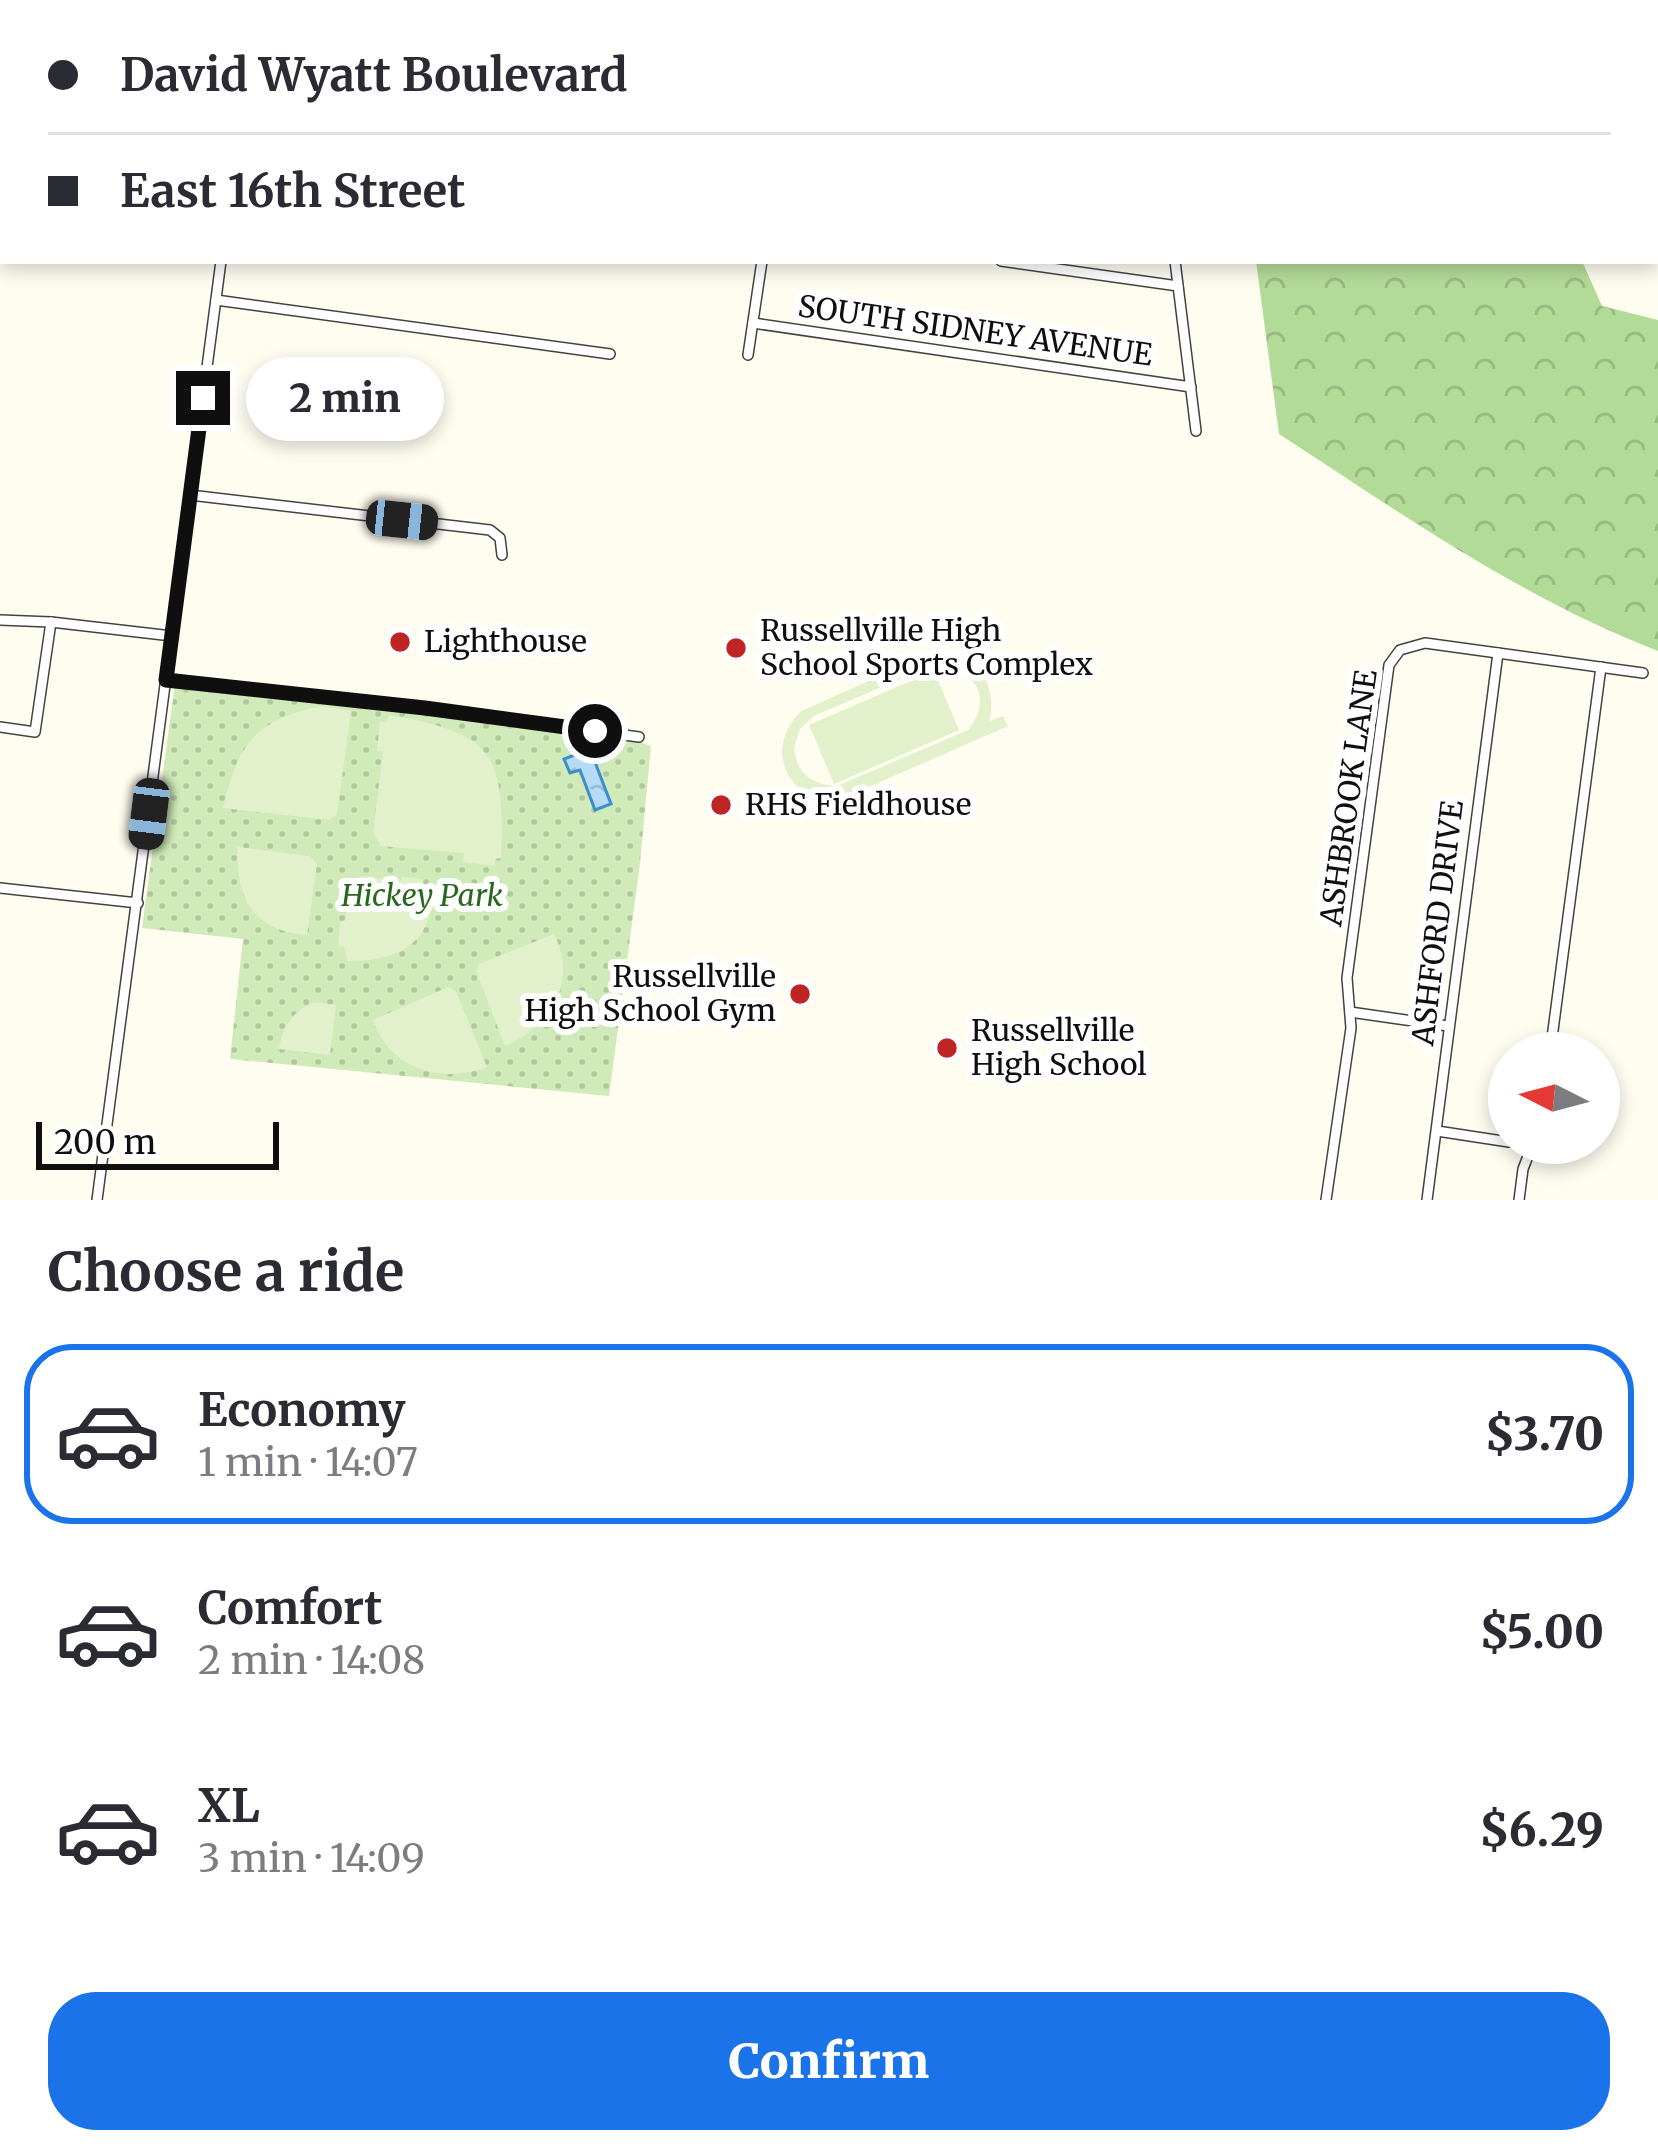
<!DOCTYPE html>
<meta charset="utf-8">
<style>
body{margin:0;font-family:Merriweather,serif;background:#f7f7f7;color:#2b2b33;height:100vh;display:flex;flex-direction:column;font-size:45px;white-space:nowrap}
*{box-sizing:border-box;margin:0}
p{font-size:39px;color:#7c7c81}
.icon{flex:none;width:66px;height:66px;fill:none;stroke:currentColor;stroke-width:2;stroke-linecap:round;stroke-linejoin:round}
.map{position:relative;height:1200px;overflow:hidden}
.details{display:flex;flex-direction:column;background:#fff;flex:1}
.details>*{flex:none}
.guide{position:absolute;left:0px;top:0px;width:1659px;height:264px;box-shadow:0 6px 18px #0003;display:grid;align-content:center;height:264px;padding:0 48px;background:#fff}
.needle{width:78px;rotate:276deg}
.buttons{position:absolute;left:1488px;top:1032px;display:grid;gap:24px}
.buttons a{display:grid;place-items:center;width:132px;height:132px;border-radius:50%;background:#fff;box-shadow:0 6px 18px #0003;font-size:60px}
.scale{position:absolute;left:36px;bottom:30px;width:243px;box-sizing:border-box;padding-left:12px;border:6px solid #0f0f0f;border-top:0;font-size:33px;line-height:42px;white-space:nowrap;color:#0f0f0f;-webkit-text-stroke:9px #fff;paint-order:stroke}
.end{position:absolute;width:54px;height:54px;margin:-27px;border:15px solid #0f0f0f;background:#fff;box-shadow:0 0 0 6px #fff}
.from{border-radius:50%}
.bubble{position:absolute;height:84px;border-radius:42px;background:#fff;box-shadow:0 6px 18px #0003;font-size:39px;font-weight:800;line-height:84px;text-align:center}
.car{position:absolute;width:36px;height:72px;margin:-36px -18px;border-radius:15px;box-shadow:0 0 9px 3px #0007;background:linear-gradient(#222 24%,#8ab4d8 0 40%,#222 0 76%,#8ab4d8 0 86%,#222 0)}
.guide b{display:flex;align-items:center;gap:42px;height:114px;font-size:45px}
.guide b+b{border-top:3px solid #e1e1e2}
.guide i{width:30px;height:30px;background:#2b2b33}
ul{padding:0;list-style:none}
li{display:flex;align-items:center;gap:36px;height:180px;margin:0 24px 18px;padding:0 24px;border:6px solid transparent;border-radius:48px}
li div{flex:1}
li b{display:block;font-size:45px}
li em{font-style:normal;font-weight:800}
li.selected{border-color:#1a73e8}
li>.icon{width:108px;height:108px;stroke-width:1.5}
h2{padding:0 48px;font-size:54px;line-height:144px}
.cta{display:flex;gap:24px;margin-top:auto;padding:24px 48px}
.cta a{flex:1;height:138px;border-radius:48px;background:#1a73e8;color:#fff;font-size:48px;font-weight:800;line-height:138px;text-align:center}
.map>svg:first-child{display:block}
.grass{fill:url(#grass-dots)}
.forest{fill:url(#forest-crowns)}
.pitch{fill:#e2f1cb;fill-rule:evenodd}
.water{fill:url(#water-ripples);stroke:#3b8dce;stroke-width:3}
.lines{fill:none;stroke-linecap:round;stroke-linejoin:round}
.minor-casing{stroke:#424242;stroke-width:12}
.minor{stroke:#fff;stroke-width:9}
.route{stroke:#0f0f0f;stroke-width:15}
.poi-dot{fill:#c02525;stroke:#fff;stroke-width:4.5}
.labels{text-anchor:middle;stroke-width:12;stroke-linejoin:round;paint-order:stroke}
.street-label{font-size:30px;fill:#0f0f0f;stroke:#fff}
.poi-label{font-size:30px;fill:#0f0f0f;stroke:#fff;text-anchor:start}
.park-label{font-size:30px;font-style:italic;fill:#2a671e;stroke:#fff}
</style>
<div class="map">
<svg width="1658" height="1200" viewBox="0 0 1658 1200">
<defs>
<pattern id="grass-dots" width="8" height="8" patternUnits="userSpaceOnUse" patternTransform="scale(3)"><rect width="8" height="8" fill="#d0eab9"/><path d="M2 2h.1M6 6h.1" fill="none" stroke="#b1c89e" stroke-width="1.8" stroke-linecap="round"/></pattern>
<pattern id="forest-crowns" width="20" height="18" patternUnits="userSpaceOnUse" patternTransform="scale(3)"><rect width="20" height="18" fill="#b3db98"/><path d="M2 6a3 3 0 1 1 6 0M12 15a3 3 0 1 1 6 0" fill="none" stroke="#99bb82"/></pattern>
<pattern id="water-ripples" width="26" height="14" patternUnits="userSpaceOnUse" patternTransform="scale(3)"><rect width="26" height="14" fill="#b5dbf7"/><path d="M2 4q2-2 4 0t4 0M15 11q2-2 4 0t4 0" fill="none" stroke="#9abbd3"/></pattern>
</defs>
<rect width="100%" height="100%" fill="#fffdf0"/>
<!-- grass -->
<path class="grass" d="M 175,684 L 635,740 L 651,746 L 640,863 L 609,1096 L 230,1059 L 243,939 L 142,928 Z"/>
<!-- forest -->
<g class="forest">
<path d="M 1222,0 L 1492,0 L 1498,3 L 1223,3 Z"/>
<path d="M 1256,261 L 1582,261 L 1602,306 L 1658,320 L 1658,651 C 1521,598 1402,514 1279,434 Z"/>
</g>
<!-- pitch -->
<g class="pitch">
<path d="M 944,654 C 982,657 996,686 990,721 L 1003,716 L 1008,726 L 821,808 C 815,795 810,798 800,789 C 774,766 778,734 801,711 L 921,658 ZM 948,665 C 981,676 990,703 968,730 L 837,786 C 812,785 797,774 794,748 L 800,729 L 814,716 L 928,667 Z"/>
<path d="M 934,671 L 959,730 L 834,784 L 809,725 Z"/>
<path d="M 322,706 L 351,711 L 337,815 L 329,820 L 223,808 C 238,745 255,719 322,706 Z"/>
<path d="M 389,715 C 494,733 505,754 501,858 L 495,859 L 495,866 L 463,862 L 464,853 L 381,846 L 373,833 L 383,752 L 377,751 L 380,722 L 386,722 Z"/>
<path d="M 237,847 L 310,856 L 317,864 L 307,935 C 251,930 237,898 237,847 Z"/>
<path d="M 361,876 L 399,882 L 402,877 L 422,879 L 422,887 L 435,889 C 430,944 401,961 347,961 L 345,947 L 338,946 L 340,922 L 345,921 L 352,881 Z"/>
<path d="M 554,934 C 578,982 552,1026 505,1046 L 476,971 L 479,964 Z"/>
<path d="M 448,987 L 456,991 L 487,1067 C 441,1084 390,1070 373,1020 Z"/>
<path d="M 314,1002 L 336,1005 L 330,1055 L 279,1049 C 282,1027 293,1011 314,1002 Z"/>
</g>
<!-- water -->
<path class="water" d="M 590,749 L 611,804 L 595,810 L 580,770 L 570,773 L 564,759 Z"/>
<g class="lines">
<!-- minor casing -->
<g class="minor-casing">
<g id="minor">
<path d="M 154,0 L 174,3"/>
<path d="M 555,0 L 558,3"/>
<path d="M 1143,0 L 1143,3"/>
<path d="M 254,3 L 255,0"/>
<path d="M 692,3 L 692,0"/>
<path d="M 799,3 L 799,0"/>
<path d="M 0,95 L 3,95"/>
<path d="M 0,217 L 3,217"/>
<path d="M 1001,261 L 1178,286"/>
<path d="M 1175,261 L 1196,431"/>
<path d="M 216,300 L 610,354"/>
<path d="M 753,323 L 1191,387"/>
<path d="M 748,355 L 762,261"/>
<path d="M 190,495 L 490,530 L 500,538 L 502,555"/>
<path d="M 0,620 L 51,622 L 172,636"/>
<path d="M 166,680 L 425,708 L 639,737"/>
<path d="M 0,727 L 35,732 L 51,622"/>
<path d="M 0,888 L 138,903"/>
<path d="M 1350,1012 L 1448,1026"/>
<path d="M 1550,1053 L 1601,667"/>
<path d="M 1437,1131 L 1509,1142"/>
<path d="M 97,1200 L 221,261"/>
<path d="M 1326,1200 L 1351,1028 L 1347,978 L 1389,665 L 1400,650 L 1425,643 L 1643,673"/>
<path d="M 1427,1200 L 1498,653"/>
<path d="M 1519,1200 L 1523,1169 L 1533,1143"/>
</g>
</g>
<!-- minor -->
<use href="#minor" class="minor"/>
</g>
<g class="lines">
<!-- route -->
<path class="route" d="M 203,398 L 166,680 L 425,708 L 595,731"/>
</g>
<!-- markers -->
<g class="poi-dot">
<circle cx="400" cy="642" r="12"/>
<circle cx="736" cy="648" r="12"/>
<circle cx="721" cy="805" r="12"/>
<circle cx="800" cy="994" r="12"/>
<circle cx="947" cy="1048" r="12"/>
</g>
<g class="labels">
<!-- street labels -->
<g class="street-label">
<text transform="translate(975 331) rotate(8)" y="10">SOUTH SIDNEY AVENUE</text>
<text transform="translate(1349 798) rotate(-82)" y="10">ASHBROOK LANE</text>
<text transform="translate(1438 923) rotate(-83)" y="10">ASHFORD DRIVE</text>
</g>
<!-- poi labels -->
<g class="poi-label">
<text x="760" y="641">Russellville High<tspan x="760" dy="34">School Sports Complex</tspan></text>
<text x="424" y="652">Lighthouse</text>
<text x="745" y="815">RHS Fieldhouse</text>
<text x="776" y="987" text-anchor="end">Russellville<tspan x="776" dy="34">High School Gym</tspan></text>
<text x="971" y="1041">Russellville<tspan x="971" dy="34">High School</tspan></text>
</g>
<!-- park labels -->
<g class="park-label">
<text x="422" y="906">Hickey Park</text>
</g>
</g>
</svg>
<div class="buttons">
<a><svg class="needle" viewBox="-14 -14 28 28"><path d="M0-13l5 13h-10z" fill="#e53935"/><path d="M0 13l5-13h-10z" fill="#7c7c81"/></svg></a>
</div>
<div class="scale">200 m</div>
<i class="end from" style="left:595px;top:731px"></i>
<i class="end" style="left:203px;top:398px"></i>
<div class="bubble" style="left:246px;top:357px;width:198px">2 min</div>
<i class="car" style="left:402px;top:520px;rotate:96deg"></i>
<i class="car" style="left:149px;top:814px;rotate:187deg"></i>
<div class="guide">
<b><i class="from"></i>David Wyatt Boulevard</b>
<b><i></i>East 16th Street</b>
</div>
</div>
<section class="details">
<h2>Choose a ride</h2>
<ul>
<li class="selected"><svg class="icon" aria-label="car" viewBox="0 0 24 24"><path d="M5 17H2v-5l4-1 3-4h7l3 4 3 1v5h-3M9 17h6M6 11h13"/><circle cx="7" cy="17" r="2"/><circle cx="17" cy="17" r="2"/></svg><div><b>Economy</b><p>1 min · 14:07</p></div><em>$3.70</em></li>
<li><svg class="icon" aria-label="car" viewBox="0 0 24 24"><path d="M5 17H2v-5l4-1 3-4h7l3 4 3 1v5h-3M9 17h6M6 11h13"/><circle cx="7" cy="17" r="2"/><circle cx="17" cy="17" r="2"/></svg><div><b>Comfort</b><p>2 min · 14:08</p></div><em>$5.00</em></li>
<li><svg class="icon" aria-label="car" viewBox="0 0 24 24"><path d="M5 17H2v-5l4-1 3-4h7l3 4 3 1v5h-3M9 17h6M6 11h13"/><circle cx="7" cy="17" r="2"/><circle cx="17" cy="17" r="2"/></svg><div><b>XL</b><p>3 min · 14:09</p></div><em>$6.29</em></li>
</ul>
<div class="cta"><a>Confirm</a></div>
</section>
